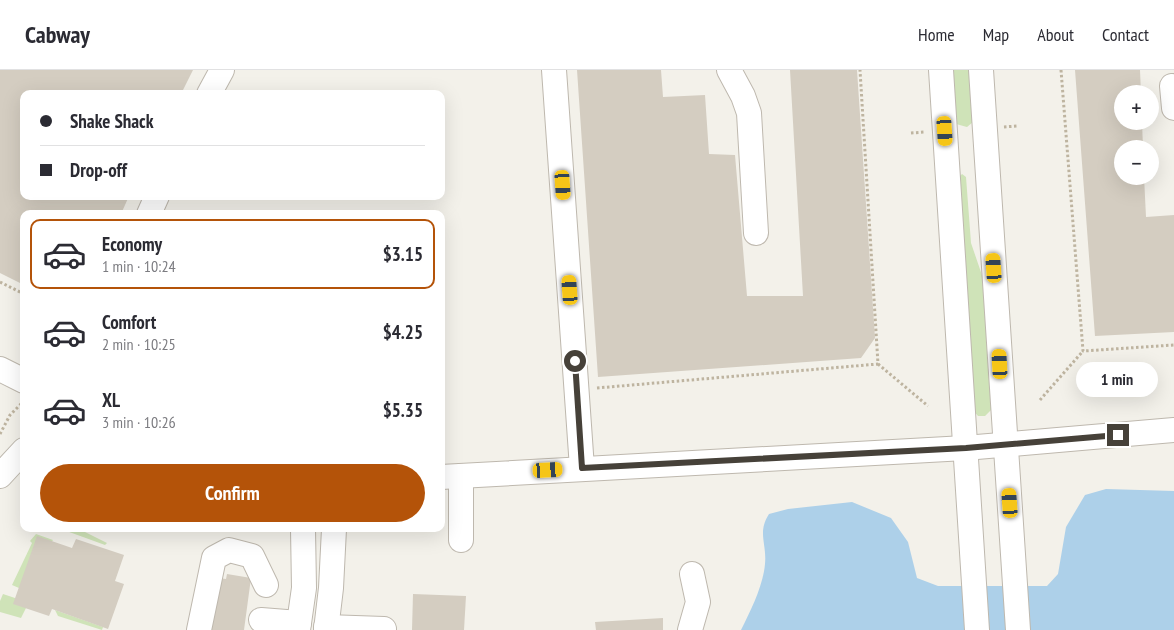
<!DOCTYPE html>
<meta charset="utf-8">
<style>
body{margin:0;font-family:"PT Sans Narrow",sans-serif;background:#f7f7f7;color:#2b2b33;height:100vh;display:flex;flex-direction:column;font-size:19px;white-space:nowrap}
*{box-sizing:border-box;margin:0}
p{font-size:16px;color:#7c7c81}
.icon{flex:none;width:28px;height:28px;fill:none;stroke:currentColor;stroke-width:2;stroke-linecap:round;stroke-linejoin:round}
.map{position:relative;flex:1;overflow:hidden}
.drawer{position:absolute;left:20px;top:140px;width:425px;height:322px;display:flex;flex-direction:column;background:#fff;border-radius:10px;box-shadow:0 5px 20px #0002}
.drawer>*{flex:none}
.banner{position:absolute;left:20px;top:20px;width:425px;height:110px;border-radius:10px;box-shadow:0 5px 20px #0002;display:grid;align-content:center;height:110px;padding:0 20px;background:#fff}
.controls{position:absolute;left:1114px;top:15px;display:grid;gap:10px}
.controls a{display:grid;place-items:center;width:45px;height:45px;border-radius:50%;background:#fff;box-shadow:0 5px 20px #0002;font-size:25px}
.end{position:absolute;width:22px;height:22px;margin:-11px;border:6px solid #464139;background:#fff;box-shadow:0 0 0 2px #fff}
.from{border-radius:50%}
.bubble{position:absolute;height:35px;border-radius:18px;background:#fff;box-shadow:0 5px 20px #0002;font-size:16px;font-weight:800;line-height:35px;text-align:center}
.car{position:absolute;width:15px;height:30px;margin:-15px -8px;border-radius:6px;box-shadow:0 0 4px 1px #0007;background:linear-gradient(#f5c518 24%,#345 0 40%,#f5c518 0 76%,#345 0 86%,#f5c518 0)}
.banner b{display:flex;align-items:center;gap:18px;height:48px;font-size:19px}
.banner b+b{border-top:1px solid #e1e1e2}
.banner i{width:12px;height:12px;background:#2b2b33}
ul{padding:9px 0 0;list-style:none}
li{display:flex;align-items:center;gap:15px;height:70px;margin:0 10px 8px;padding:0 10px;border:2px solid transparent;border-radius:10px}
li div{flex:1}
li b{display:block;font-size:19px}
li em{font-style:normal;font-weight:800}
li.on{border-color:#b45309}
li>.icon{width:45px;height:45px;stroke-width:1.5}
.action{display:flex;gap:10px;margin-top:auto;padding:10px 20px}
.action a{flex:1;height:58px;border-radius:30px;background:#b45309;color:#fff;font-size:20px;font-weight:800;line-height:58px;text-align:center}
header{display:flex;align-items:center;gap:30px;box-sizing:border-box;height:70px;padding:0 25px;background:#fff;border-bottom:1px solid #e1e1e2}
header strong{font-size:24px}
nav{display:flex;gap:28px;margin-inline-start:auto;font-size:18px}
.map>svg:first-child{display:block}
.green{fill:#cfe3b8}
.water{fill:#add0e9}
.building{fill:#d4cdc1}
.lines{fill:none;stroke-linecap:round;stroke-linejoin:round}
.minor-casing{stroke:#beb8ae;stroke-width:26}
.path{stroke:#beb4a0;stroke-width:3;stroke-dasharray:2.5 2.5;stroke-linecap:butt}
.minor{stroke:#fff;stroke-width:24}
.route{stroke:#464139;stroke-width:6}
</style>
<header>
<strong>Cabway</strong>
<nav><a>Home</a><a>Map</a><a>About</a><a>Contact</a></nav>
</header>
<div class="map">
<svg width="1174" height="560" viewBox="0 0 1174 560">
<rect width="100%" height="100%" fill="#f3f1ea"/>
<!-- green -->
<g class="green">
<path d="M 952,0 L 970,0 L 973,52 L 967,57 L 956,54 Z"/>
<path d="M 962,104 L 966,107 L 971,173 L 984,211 L 992,339 L 985,346 L 978,346 L 973,340 L 958,108 Z"/>
<path d="M 61,459 L 79,459 L 107,473 L 105,475 Z"/>
<path d="M 36,464 L 53,470 L 19,518 L 12,515 L 32,473 L 30,471 Z"/>
<path d="M 3,524 L 15,528 L 26,538 L 21,548 L 0,542 L 0,531 Z"/>
<path d="M 55,540 L 103,557 L 102,560 L 58,546 Z"/>
</g>
<!-- water -->
<path class="water" d="M 1106,419 L 1174,421 L 1174,560 L 741,560 C 751,540 763,516 765,494 C 767,473 757,463 769,444 L 788,439 L 852,432 L 891,448 L 908,472 L 917,508 L 938,516 L 1047,516 L 1058,504 L 1066,457 L 1085,425 Z"/>
<!-- building -->
<g class="building">
<path d="M 0,0 L 193,0 L 181,24 L 24,24 L 24,126 L 129,126 L 121,144 L 24,144 L 24,215 L 0,203 Z"/>
<path d="M 577,0 L 661,0 L 663,27 L 705,25 L 709,84 L 735,85 L 747,226 L 803,226 L 790,0 L 857,0 L 875,268 L 861,288 L 598,307 Z"/>
<path d="M 1075,0 L 1140,0 L 1141,24 L 1122,24 L 1122,51 L 1142,51 L 1143,79 L 1122,79 L 1122,106 L 1144,106 L 1146,147 L 1174,145 L 1174,262 L 1095,266 Z"/>
<path d="M 37,466 L 72,478 L 76,469 L 124,485 L 115,511 L 124,514 L 108,559 L 52,539 L 49,546 L 13,534 Z"/>
<path d="M 227,504 L 251,508 L 244,560 L 204,560 L 212,507 L 226,509 Z"/>
<path d="M 413,524 L 466,526 L 464,560 L 412,560 Z"/>
<path d="M 663,548 L 663,560 L 596,560 L 595,552 Z"/>
</g>
<g class="lines">
<!-- minor casing -->
<g class="minor-casing">
<g id="minor">
<path d="M 554,0 L 582,398"/>
<path d="M 729,0 L 743,26 L 749,43 L 756,163"/>
<path d="M 941,0 L 977,560"/>
<path d="M 981,0 L 1018,560"/>
<path d="M 1172,16 L 1174,38"/>
<path d="M 209,24 L 222,0"/>
<path d="M 149,144 L 157,126"/>
<path d="M 0,299 L 24,311"/>
<path d="M 0,406 L 24,380"/>
<path d="M 461,406 L 461,470"/>
<path d="M 441,407 L 965,378 L 1174,360"/>
<path d="M 261,550 L 299,553"/>
<path d="M 326,557 L 384,559"/>
<path d="M 199,560 L 214,488 L 229,480 L 252,486 L 266,515"/>
<path d="M 298,560 L 304,518 L 303,459"/>
<path d="M 326,560 L 331,518 L 334,459"/>
<path d="M 690,560 L 698,532 L 692,504"/>
</g>
</g>
<!-- path -->
<g class="path">
<path d="M 1061,0 L 1083,281 L 1174,275"/>
<path d="M 1004,57 L 1017,56"/>
<path d="M 911,63 L 925,62"/>
<path d="M 0,212 L 24,224"/>
<path d="M 878,294 L 928,336"/>
<path d="M 597,318 L 878,294 L 860,0"/>
<path d="M 1040,330 L 1083,281"/>
<path d="M 0,364 L 10,345 L 23,332"/>
</g>
<!-- minor -->
<use href="#minor" class="minor"/>
</g>
<g class="lines">
<!-- route -->
<path class="route" d="M 575,291 L 582,398 L 966,378 L 1118,365"/>
</g>
</svg>
<div class="controls">
<a>+</a>
<a>−</a>
</div>
<i class="end from" style="left:575px;top:291px"></i>
<i class="end" style="left:1118px;top:365px"></i>
<div class="bubble" style="left:1076px;top:292px;width:82px">1 min</div>
<i class="car" style="left:945px;top:61px;rotate:176deg"></i>
<i class="car" style="left:563px;top:115px;rotate:176deg"></i>
<i class="car" style="left:994px;top:198px;rotate:356deg"></i>
<i class="car" style="left:570px;top:220px;rotate:356deg"></i>
<i class="car" style="left:1000px;top:294px;rotate:357deg"></i>
<i class="car" style="left:548px;top:400px;rotate:87deg"></i>
<i class="car" style="left:1010px;top:433px;rotate:356deg"></i>
<div class="banner">
<b><i class="from"></i>Shake Shack</b>
<b><i></i>Drop-off</b>
</div>
<section class="drawer">
<ul>
<li class="on"><svg class="icon" aria-label="car" viewBox="0 0 24 24"><path d="M5 17H2v-5l4-1 3-4h7l3 4 3 1v5h-3M9 17h6M6 11h13"/><circle cx="7" cy="17" r="2"/><circle cx="17" cy="17" r="2"/></svg><div><b>Economy</b><p>1 min · 10:24</p></div><em>$3.15</em></li>
<li><svg class="icon" aria-label="car" viewBox="0 0 24 24"><path d="M5 17H2v-5l4-1 3-4h7l3 4 3 1v5h-3M9 17h6M6 11h13"/><circle cx="7" cy="17" r="2"/><circle cx="17" cy="17" r="2"/></svg><div><b>Comfort</b><p>2 min · 10:25</p></div><em>$4.25</em></li>
<li><svg class="icon" aria-label="car" viewBox="0 0 24 24"><path d="M5 17H2v-5l4-1 3-4h7l3 4 3 1v5h-3M9 17h6M6 11h13"/><circle cx="7" cy="17" r="2"/><circle cx="17" cy="17" r="2"/></svg><div><b>XL</b><p>3 min · 10:26</p></div><em>$5.35</em></li>
</ul>
<div class="action"><a>Confirm</a></div>
</section>
</div>
